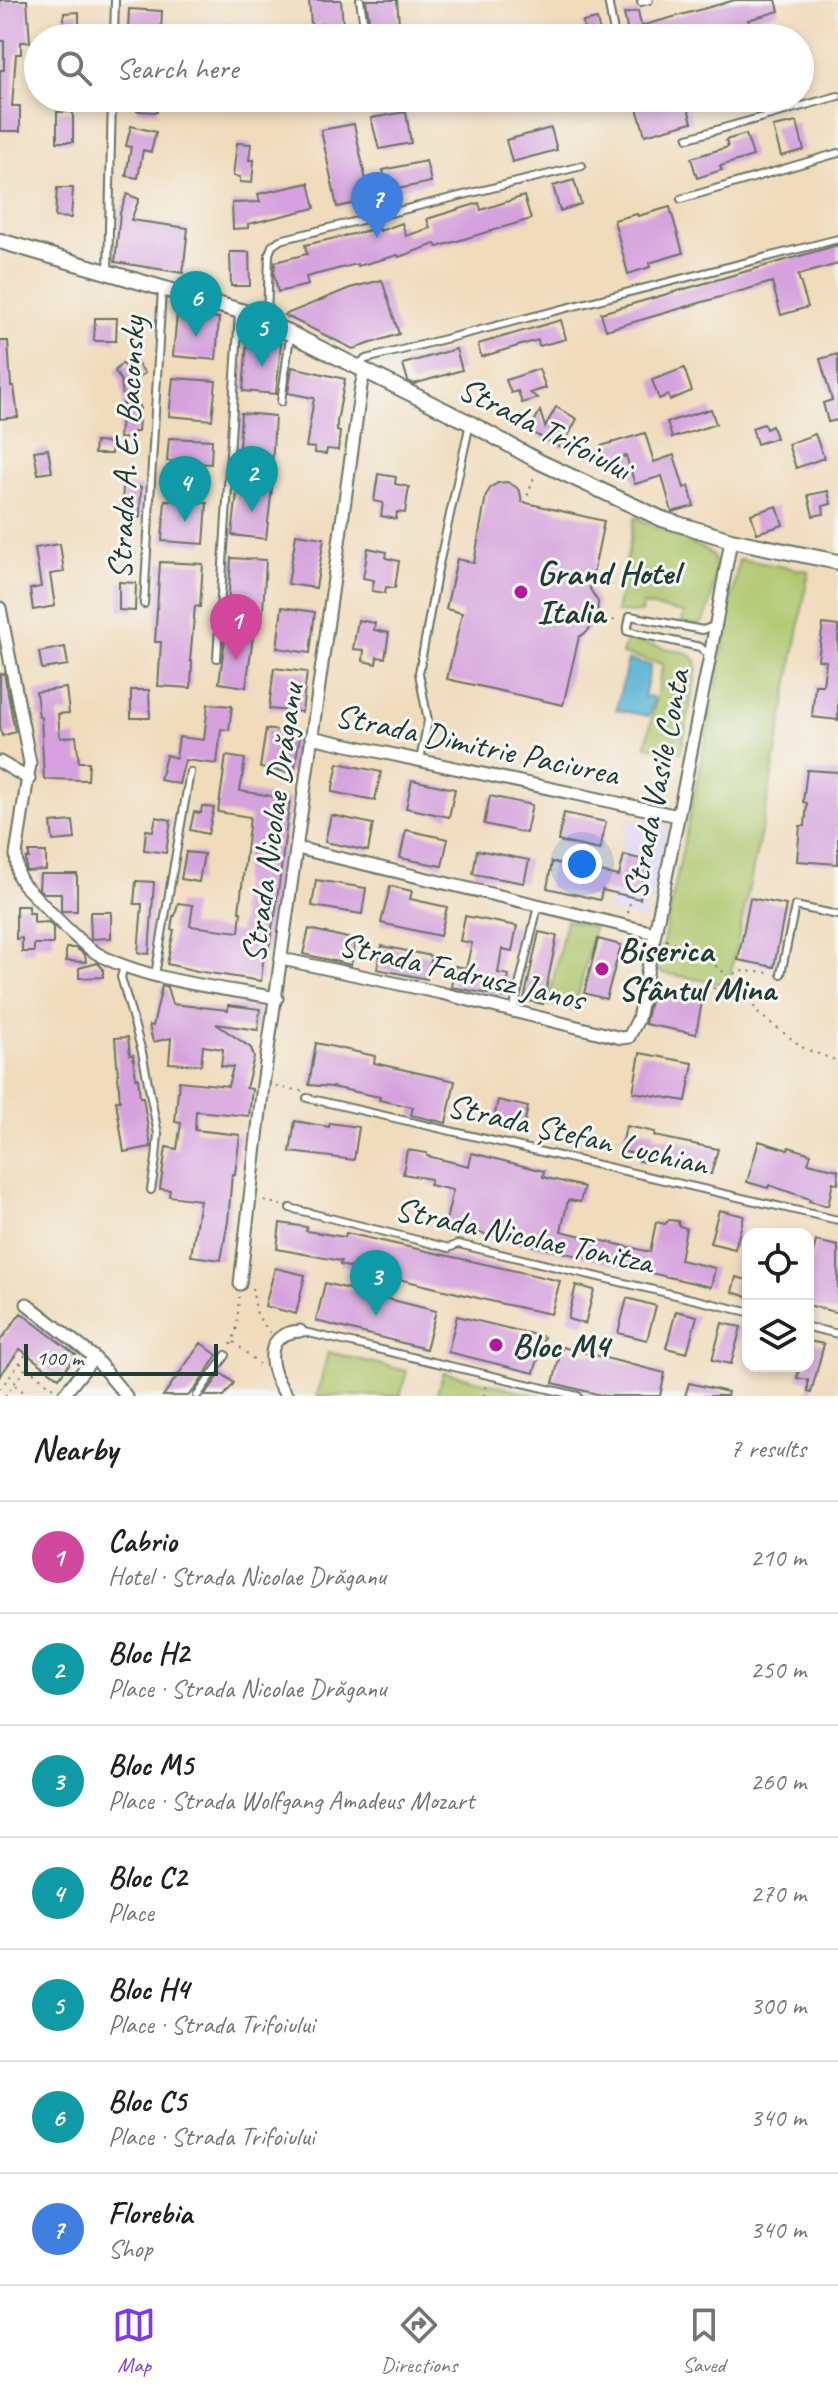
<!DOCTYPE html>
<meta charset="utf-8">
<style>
:root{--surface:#fff;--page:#f2f2f2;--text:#202124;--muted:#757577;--line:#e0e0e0;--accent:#7c3aed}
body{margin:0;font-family:Caveat,sans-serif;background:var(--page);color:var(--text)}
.controls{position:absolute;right:24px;bottom:24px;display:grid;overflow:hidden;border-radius:16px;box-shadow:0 4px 12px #0003}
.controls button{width:72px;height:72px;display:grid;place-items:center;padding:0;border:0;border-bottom:2px solid var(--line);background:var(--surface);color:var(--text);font:40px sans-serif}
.scale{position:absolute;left:24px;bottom:20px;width:194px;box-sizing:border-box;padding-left:8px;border:4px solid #1f3d34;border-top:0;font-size:22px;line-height:28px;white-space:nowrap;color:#1f3d34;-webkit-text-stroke:6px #f6f6f2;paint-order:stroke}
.you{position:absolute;left:582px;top:864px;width:28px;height:28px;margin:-20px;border:6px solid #fff;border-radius:50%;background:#1a73e8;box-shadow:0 0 0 12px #1a73e833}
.badge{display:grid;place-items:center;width:52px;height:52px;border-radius:50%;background:var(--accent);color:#fff;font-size:26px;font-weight:700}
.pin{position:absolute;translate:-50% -66px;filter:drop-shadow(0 2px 4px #0008)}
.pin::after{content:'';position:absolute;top:42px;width:28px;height:24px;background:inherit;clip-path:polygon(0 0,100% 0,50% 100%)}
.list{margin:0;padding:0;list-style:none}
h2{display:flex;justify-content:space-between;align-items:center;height:104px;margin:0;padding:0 32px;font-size:34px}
h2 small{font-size:26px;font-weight:400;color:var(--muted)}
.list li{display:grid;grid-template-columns:52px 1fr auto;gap:24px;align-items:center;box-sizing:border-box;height:112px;padding:0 32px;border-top:2px solid var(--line)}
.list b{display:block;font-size:30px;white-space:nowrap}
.list p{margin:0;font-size:26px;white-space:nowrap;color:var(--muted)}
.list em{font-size:26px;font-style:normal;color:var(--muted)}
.icon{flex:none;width:44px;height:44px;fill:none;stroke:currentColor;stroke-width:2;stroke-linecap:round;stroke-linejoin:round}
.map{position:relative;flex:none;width:838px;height:1396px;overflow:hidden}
.search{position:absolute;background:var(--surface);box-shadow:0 4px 12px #0003;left:24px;right:24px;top:24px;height:88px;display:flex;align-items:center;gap:20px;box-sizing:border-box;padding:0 28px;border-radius:44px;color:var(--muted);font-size:30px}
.sheet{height:888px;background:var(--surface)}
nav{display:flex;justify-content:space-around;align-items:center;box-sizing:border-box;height:112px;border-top:2px solid var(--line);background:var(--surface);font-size:22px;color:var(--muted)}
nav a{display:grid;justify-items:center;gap:4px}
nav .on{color:var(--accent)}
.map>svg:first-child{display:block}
.built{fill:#ddd5f6}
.green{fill:#adc66b;stroke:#668250;stroke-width:2}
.water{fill:#53b1d2;stroke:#397783;stroke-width:2}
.building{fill:#d5a2dd}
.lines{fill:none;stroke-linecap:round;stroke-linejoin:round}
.service-casing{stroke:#687463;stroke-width:10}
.minor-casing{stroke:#687463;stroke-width:15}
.tertiary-casing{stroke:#687463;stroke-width:18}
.path{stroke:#687463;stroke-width:2;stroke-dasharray:2 6;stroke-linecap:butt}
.service{stroke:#fff;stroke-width:6}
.minor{stroke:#fff;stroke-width:11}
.tertiary{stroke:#fff;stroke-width:14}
.poi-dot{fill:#b5179e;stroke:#f6f6f2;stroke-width:3}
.labels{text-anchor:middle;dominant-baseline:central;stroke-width:6;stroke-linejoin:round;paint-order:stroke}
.street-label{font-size:34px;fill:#1f3d34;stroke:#f6f6f2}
.poi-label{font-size:34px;font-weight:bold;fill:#1f3d34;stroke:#f6f6f2;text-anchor:start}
</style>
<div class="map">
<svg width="838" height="1396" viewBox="0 0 838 1396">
<rect width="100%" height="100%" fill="#f6f6f2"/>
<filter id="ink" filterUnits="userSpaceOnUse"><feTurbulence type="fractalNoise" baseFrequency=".0125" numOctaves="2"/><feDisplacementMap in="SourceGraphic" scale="16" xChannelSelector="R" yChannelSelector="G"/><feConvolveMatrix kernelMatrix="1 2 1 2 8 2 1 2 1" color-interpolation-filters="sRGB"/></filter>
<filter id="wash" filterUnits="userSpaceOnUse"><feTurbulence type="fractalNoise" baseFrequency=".006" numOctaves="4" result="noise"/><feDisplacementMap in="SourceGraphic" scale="32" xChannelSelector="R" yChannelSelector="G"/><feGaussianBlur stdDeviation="1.8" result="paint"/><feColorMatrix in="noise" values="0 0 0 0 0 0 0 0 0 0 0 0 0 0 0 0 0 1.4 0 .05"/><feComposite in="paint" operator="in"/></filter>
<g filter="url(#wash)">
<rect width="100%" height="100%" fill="#f0dbbb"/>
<path class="built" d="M628,818L668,827L651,904L646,903L644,914L648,915L647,920L607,911Z"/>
<path class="green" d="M635,517L708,551C712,555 713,556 715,562C717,572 710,618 701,623C695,627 689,623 682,622L684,613L643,605L641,613L616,612Z
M739,559L809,571L766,808L728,985L657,972L714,699Z
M626,640L688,653L696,661L697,669L681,752L646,746L663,664L622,654Z
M566,920L594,927L575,1010L548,1004Z
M328,1352L407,1371L400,1396H317Z
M444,1372L540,1396H436Z"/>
<path class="water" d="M628,660L651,665L644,697L651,696L654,699L649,716L616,710Z"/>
<g id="blocks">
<path class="building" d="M0,0H27L30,42H21V54H16L12,106H20V131H0V70H4V41H0Z
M309,0H341L343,26L353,25L354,38H322L321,24L311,25Z
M366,0H397L399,23L370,26Z
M735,0H776L779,11L748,20L750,25L704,38H629L624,14L638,11L641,26Z
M129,9L162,11L161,33L128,31Z
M79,12V27L64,28V13Z
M597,19L601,38H585L583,22Z
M138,98H157V112L137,111Z
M595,98H628V103L597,109Z
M659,98H685L692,122L645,135L636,105Z
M57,112H73V142H57Z
M406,112L411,143L379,149L371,118Z
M797,122L804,150L781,156L773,127Z
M354,124L370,200L337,207L321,130Z
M131,126L156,132L151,152L143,150L138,178L126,176L131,147L126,146Z
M551,128L557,150L512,162L506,140Z
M746,134L753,156L720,166L722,170L697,178L691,158L728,147L726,140Z
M237,143L251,144L249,160H254L252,183L240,182V177L233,176Z
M426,161L431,182L388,191L383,170Z
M574,180L581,204L560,211L553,186Z
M309,183L315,208L248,224V228L233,229L232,203L260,202L258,194Z
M57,188H73L71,218L55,217Z
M127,194L139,199L131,220L188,228L183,273L115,262L120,213Z
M524,196L531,219L437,247L435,244L399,257L398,255L358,266L357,264L306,277L308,285L278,292L274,275L275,262L307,254L305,245L379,228L380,231L402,223L406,236L430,228L427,219L479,203L481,210Z
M670,207L683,253L649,263L650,267L628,274L614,220L637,214L638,216Z
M838,245V264L798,275L808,307L781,315L772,282L606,330L601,313Z
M230,252H249L250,286H231Z
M382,280L399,334L353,349L284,315L350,288Z
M177,314L219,318L216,360L173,356Z
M95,318H117L116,341H94Z
M561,320L566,339L539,346L538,340L481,357L478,344Z
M247,340L281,343L276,394L243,391Z
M0,341H8L11,386H14L18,417L0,419Z
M456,349L462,370L414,384L408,381L403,364Z
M838,354V420L828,422L823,403L832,400L820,359Z
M134,359L145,373L135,380L130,405L140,406L138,432H134L133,439L119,438L122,405H124L121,381L115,371L122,363L126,367Z
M292,367L345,379L337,422V431L340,432L338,450L327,449L326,454L315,453V448L306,447L314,398L288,393Z
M684,368L692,391L670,400L668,395L659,399L652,380Z
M539,369L546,388L530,393L538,398L522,403L518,391L511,393L506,380Z
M173,378L216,381L212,420L169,416Z
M556,407L577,419L562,448L529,431L540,411L545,427Z
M711,409L716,424L672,438L667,422Z
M241,413L275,416L272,467L238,465Z
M764,424L766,429L772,426L776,438L757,444L752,428Z
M645,433L654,462L674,455L684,488L689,486L694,506L672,512L662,476L635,484L626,456L606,462L601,446Z
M815,434L824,458L796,468L788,444Z
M169,438L212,440L211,464L167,461Z
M95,442L112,443L111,454H94Z
M48,449L52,472L38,474L34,451Z
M378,474L396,477L395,484L409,487L405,513L397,512L396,519L381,516L383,503L374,501Z
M507,482L516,487L520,492L522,502L604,521L590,589L598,602L597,618L587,632L579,637L563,705L447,679L462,613L446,609L457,559L474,563L486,495L491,487L498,483Z
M238,485L272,488L266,539L232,535Z
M123,487H141L140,517L121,516Z
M828,491L831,504L823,506L824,514L813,516L808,495Z
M165,500L207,503L204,544L162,541Z
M777,506L783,525L757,533L751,514Z
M296,534L324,538L316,588L288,584Z
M60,544L64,572L50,574L55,606L33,610L30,589L41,587L35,548Z
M368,548L387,552L386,558L399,561L395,588L386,587L385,593L372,591L374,580L363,578Z
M231,558L266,560L263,612L228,610Z
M160,562L203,564L200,607L195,606L190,661H192L191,688L158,686L161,642H155Z
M119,582L136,583L135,611L119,610Z
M282,607L315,612L310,653L277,648Z
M358,620L375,623L374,630L389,633L385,658L377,657L376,664L363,661L364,650L353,649Z
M823,624L838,626V720L812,717L815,685H823L826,661L818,660Z
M226,632L253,636L246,687L219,683Z
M65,647L68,665L42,669L39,652Z
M274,668L307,672L302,712L269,709Z
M4,673L15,732L2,736L0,727V674Z
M66,688L69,713L58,714L60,738L76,736L79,762H89L88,780L44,779L41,717H39L36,692Z
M131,690H149L150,718H131Z
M208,704L232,706L229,730L221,729L217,764L185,760L179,784L160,780L166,755L176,758L179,737L204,740Z
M266,729L300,734L294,773L260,768Z
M226,756L245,759L240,791L290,799L275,916H274L268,953H264L261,981L197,971L167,964L174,930H171L173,916H175L178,903L193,905L190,926L239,932L241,912H239L250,817L218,812Z
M338,763L381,772L375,800L332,792Z
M807,770L838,772V864L797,861L800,826H805L807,803L803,802Z
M412,780L455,789L449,817L406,808Z
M490,796L532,805L526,833L484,824Z
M202,806L214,808L208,834L190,830L194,812L201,813Z
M564,813L606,822L600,850L558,841Z
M331,815L373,824L368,851L325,842Z
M156,817L171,820L166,853L144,850L146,830L153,831Z
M73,821L75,839L53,841L51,823Z
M406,830L448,839L442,866L400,858Z
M477,850L529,860L524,883L473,874Z
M29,852H46V870L26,871V858H29Z
M186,852L204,854L199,882L181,879Z
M624,855L648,861L640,899L602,890L600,900L547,888L552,862L619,876Z
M40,874H77V911H61V893H44L39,889Z
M316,880L366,888L362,914L312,906Z
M136,881L154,882L149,954L138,953L142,904H134Z
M390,886L412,891L410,899L447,907L440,936L381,923Z
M750,898L786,905L774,967L738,960Z
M16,906H29V913H34V923L48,922L53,927V944H34V952H22V938L16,939Z
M90,912H111V938L91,939Z
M465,916L517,926L512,951L502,949L498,973L509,975L505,997L451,987L455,966L466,968L472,943L460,941Z
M309,929L356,940L351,965L303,954Z
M539,932L557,936L543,1004L524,1000Z
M598,939L621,945L606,999L584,993Z
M382,946L432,956L427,979L377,969Z
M66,948H76L85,955L86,962L66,961Z
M98,963L103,969V977L79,978V968Z
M162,986L167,987L172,1004L228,1010V1005L260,1009L258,1030L216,1024L251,1048L254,1057L246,1088L252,1089L249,1116L196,1111L195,1130L240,1135L235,1174H232L228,1221L221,1260L191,1256L200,1200L169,1196L170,1190L160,1189L166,1147L177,1149L181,1123L175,1122L179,1081L228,1086L233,1067L221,1066L223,1049L203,1046L201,1065L169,1063L171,1038L153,1042L149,1025L153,1026Z
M653,987L703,996L696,1034L645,1024Z
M128,1037L130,1055H133L136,1078H138L140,1097H143L151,1147L124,1152L116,1101H120L115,1038Z
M316,1043L375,1056L374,1063L455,1081L446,1123L411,1115L413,1107L379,1100L380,1097L332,1087L309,1085Z
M640,1053L693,1063L686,1101L633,1092Z
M498,1100L528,1107L523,1130L493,1123Z
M295,1121L329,1127L330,1123L359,1127L354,1160L290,1152Z
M626,1126L655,1132L654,1136L718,1149L711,1174L650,1159L649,1163L639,1161L640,1155L621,1151Z
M759,1141L788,1150L789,1147L811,1154L808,1163L838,1170V1184L833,1182L828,1206L809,1201L810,1199L769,1185L768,1188L747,1182Z
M407,1150L427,1153V1156L469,1166L472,1153L544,1171L543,1177L584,1187L580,1202L568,1200L561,1231L650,1252L656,1222L665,1224L669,1220L678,1221L679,1226L686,1228L680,1260L715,1268L711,1287L445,1225L453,1190L429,1185L431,1179L403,1174Z
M719,1210L744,1216L735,1249L710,1243Z
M280,1223L307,1227L306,1231L345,1237L346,1233L560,1281L551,1314L503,1304L340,1265L341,1261L277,1249Z
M816,1241L838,1246V1313L808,1305V1275Z
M275,1268L305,1275L296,1314L265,1306Z
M736,1277L748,1280V1297L732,1292Z
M325,1283L436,1311L426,1349L316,1321Z
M576,1285L594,1290L585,1324L568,1319Z
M627,1298L656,1306L647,1340L618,1333Z
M676,1311L697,1316L687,1353L666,1348Z
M21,1313L76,1355L59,1378L20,1349L0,1376V1341Z
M457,1316L544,1337L534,1373L448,1352Z
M722,1323L741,1327L731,1364L712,1360Z
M808,1341L824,1344L811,1393L808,1392V1380L797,1378L800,1366H808Z
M201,1343L217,1355L196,1388L188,1396H163Z
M562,1347L665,1373L660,1396H605L553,1383Z
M221,1373L234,1383L224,1396H207L205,1395Z
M689,1383L728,1392L727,1396H685Z"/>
</g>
</g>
<g filter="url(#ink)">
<use href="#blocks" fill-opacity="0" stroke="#687463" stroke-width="2"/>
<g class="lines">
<defs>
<path id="service" d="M360,0L366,38
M608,0L615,38
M641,2L649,0
M114,38L115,0
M355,105L377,102L376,98
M688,138L838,96
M681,199L838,153
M108,273L112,98
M267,321L269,254L272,246L280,240L582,166
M358,364L366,359L838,239
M281,402L289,343L292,338
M144,604L162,289
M710,656L700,647L627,631L630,616L703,630L714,626
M217,658L239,313
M420,760L428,721L419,673L438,569L470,423
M124,967L121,977L123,984L142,1052L158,1134L156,1159L151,1190
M781,974L795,906L838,915
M155,975L190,772
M513,1011L538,906
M307,1098L838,1220
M290,1208L449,1248L458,1244L748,1312
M808,1327L838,1334
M300,1331L578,1396
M197,1396L226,1355"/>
<path id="minor" d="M0,608L30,763L16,855L18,875L23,884C43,904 63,927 85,945C126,979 224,988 277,998
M311,737L678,816
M0,762L29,779
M297,848L655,933
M282,959L441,993L621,1038L629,1037L638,1019L710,656L731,540
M240,1284L263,1085L361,386L365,370
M27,1304L94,1357L63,1396
M94,1357L126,1396
M287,1396C269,1373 260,1333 300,1331"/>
<path id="tertiary" d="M0,241L251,314L470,423L540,462L662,519L731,540L838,562"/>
</defs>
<use href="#service" class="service-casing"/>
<use href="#minor" class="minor-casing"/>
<use href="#tertiary" class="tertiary-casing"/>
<path class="path" d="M525,503L535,474
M597,616L617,621
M628,913L631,897
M666,940L702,956L720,969L743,991L759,1014L805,1049L838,1061
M713,988L723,990L727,976L741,971L772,973
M276,1087L302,1091
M264,1201L281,1205
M252,1288L257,1315L270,1333
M234,1342L259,1364
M231,1345L237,1327L239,1297
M20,1363L54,1388
M15,1385L29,1396
M0,1389L27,1353
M5,1396L26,1368
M484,1396L486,1384"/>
<use href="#service" class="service"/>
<use href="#minor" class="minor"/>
<use href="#tertiary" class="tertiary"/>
</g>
</g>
<g class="poi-dot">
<circle cx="521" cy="592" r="8"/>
<circle cx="602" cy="969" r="8"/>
<circle cx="496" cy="1345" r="8"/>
</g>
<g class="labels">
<g class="street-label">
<text transform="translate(545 428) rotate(27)">Strada Trifoiului</text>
<text transform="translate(126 448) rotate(-87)">Strada A. E. Baconsky</text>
<text transform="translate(477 744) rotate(12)">Strada Dimitrie Paciurea</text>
<text transform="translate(656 784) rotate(-79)">Strada Vasile Conta</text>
<text transform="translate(272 823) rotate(-82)">Strada Nicolae Drăganu</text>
<text transform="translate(462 971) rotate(13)">Strada Fadrusz Janos</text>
<text transform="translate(578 1134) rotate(13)">Strada Ștefan Luchian</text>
<text transform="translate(524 1235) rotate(12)">Strada Nicolae Tonitza</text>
</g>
<g class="poi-label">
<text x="537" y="572">Grand Hotel<tspan x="537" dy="39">Italia</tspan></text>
<text x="618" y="949">Biserica<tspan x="618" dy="39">Sfântul Mina</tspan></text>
<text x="512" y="1345">Bloc M4</text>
</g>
</g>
</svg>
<div class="controls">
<button><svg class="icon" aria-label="locate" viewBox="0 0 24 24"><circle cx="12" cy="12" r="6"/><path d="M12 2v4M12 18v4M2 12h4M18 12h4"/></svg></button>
<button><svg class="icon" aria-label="layers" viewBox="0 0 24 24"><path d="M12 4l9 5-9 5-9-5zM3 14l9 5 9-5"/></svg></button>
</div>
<div class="scale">100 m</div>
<div class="you"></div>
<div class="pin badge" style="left:236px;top:660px;background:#d1479c">1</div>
<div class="pin badge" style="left:252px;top:512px;background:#0f9aa8">2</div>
<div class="pin badge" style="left:376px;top:1316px;background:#0f9aa8">3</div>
<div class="pin badge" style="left:185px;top:522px;background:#0f9aa8">4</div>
<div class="pin badge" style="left:262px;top:367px;background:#0f9aa8">5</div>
<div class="pin badge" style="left:196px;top:337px;background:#0f9aa8">6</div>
<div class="pin badge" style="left:377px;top:238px;background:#3f7fe0">7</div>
<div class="search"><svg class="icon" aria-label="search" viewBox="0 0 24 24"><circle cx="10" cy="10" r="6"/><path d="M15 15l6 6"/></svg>Search here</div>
</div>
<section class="sheet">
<h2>Nearby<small>7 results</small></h2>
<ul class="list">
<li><span class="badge" style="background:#d1479c">1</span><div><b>Cabrio</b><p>Hotel · Strada Nicolae Drăganu</p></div><em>210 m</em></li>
<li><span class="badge" style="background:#0f9aa8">2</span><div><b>Bloc H2</b><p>Place · Strada Nicolae Drăganu</p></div><em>250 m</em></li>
<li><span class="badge" style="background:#0f9aa8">3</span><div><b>Bloc M5</b><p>Place · Strada Wolfgang Amadeus Mozart</p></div><em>260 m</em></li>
<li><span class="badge" style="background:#0f9aa8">4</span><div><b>Bloc C2</b><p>Place</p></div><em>270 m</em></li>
<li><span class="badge" style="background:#0f9aa8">5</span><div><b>Bloc H4</b><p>Place · Strada Trifoiului</p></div><em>300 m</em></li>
<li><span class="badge" style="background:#0f9aa8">6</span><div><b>Bloc C5</b><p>Place · Strada Trifoiului</p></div><em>340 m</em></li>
<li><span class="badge" style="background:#3f7fe0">7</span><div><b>Florebia</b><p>Shop</p></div><em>340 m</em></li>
</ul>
</section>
<nav>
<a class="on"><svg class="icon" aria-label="map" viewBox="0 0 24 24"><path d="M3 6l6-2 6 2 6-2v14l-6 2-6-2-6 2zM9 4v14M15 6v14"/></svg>Map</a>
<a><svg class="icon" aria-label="directions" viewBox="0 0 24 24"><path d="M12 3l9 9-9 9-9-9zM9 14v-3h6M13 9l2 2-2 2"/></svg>Directions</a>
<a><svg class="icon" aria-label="saved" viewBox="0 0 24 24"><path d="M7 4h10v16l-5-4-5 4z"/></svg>Saved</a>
</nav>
